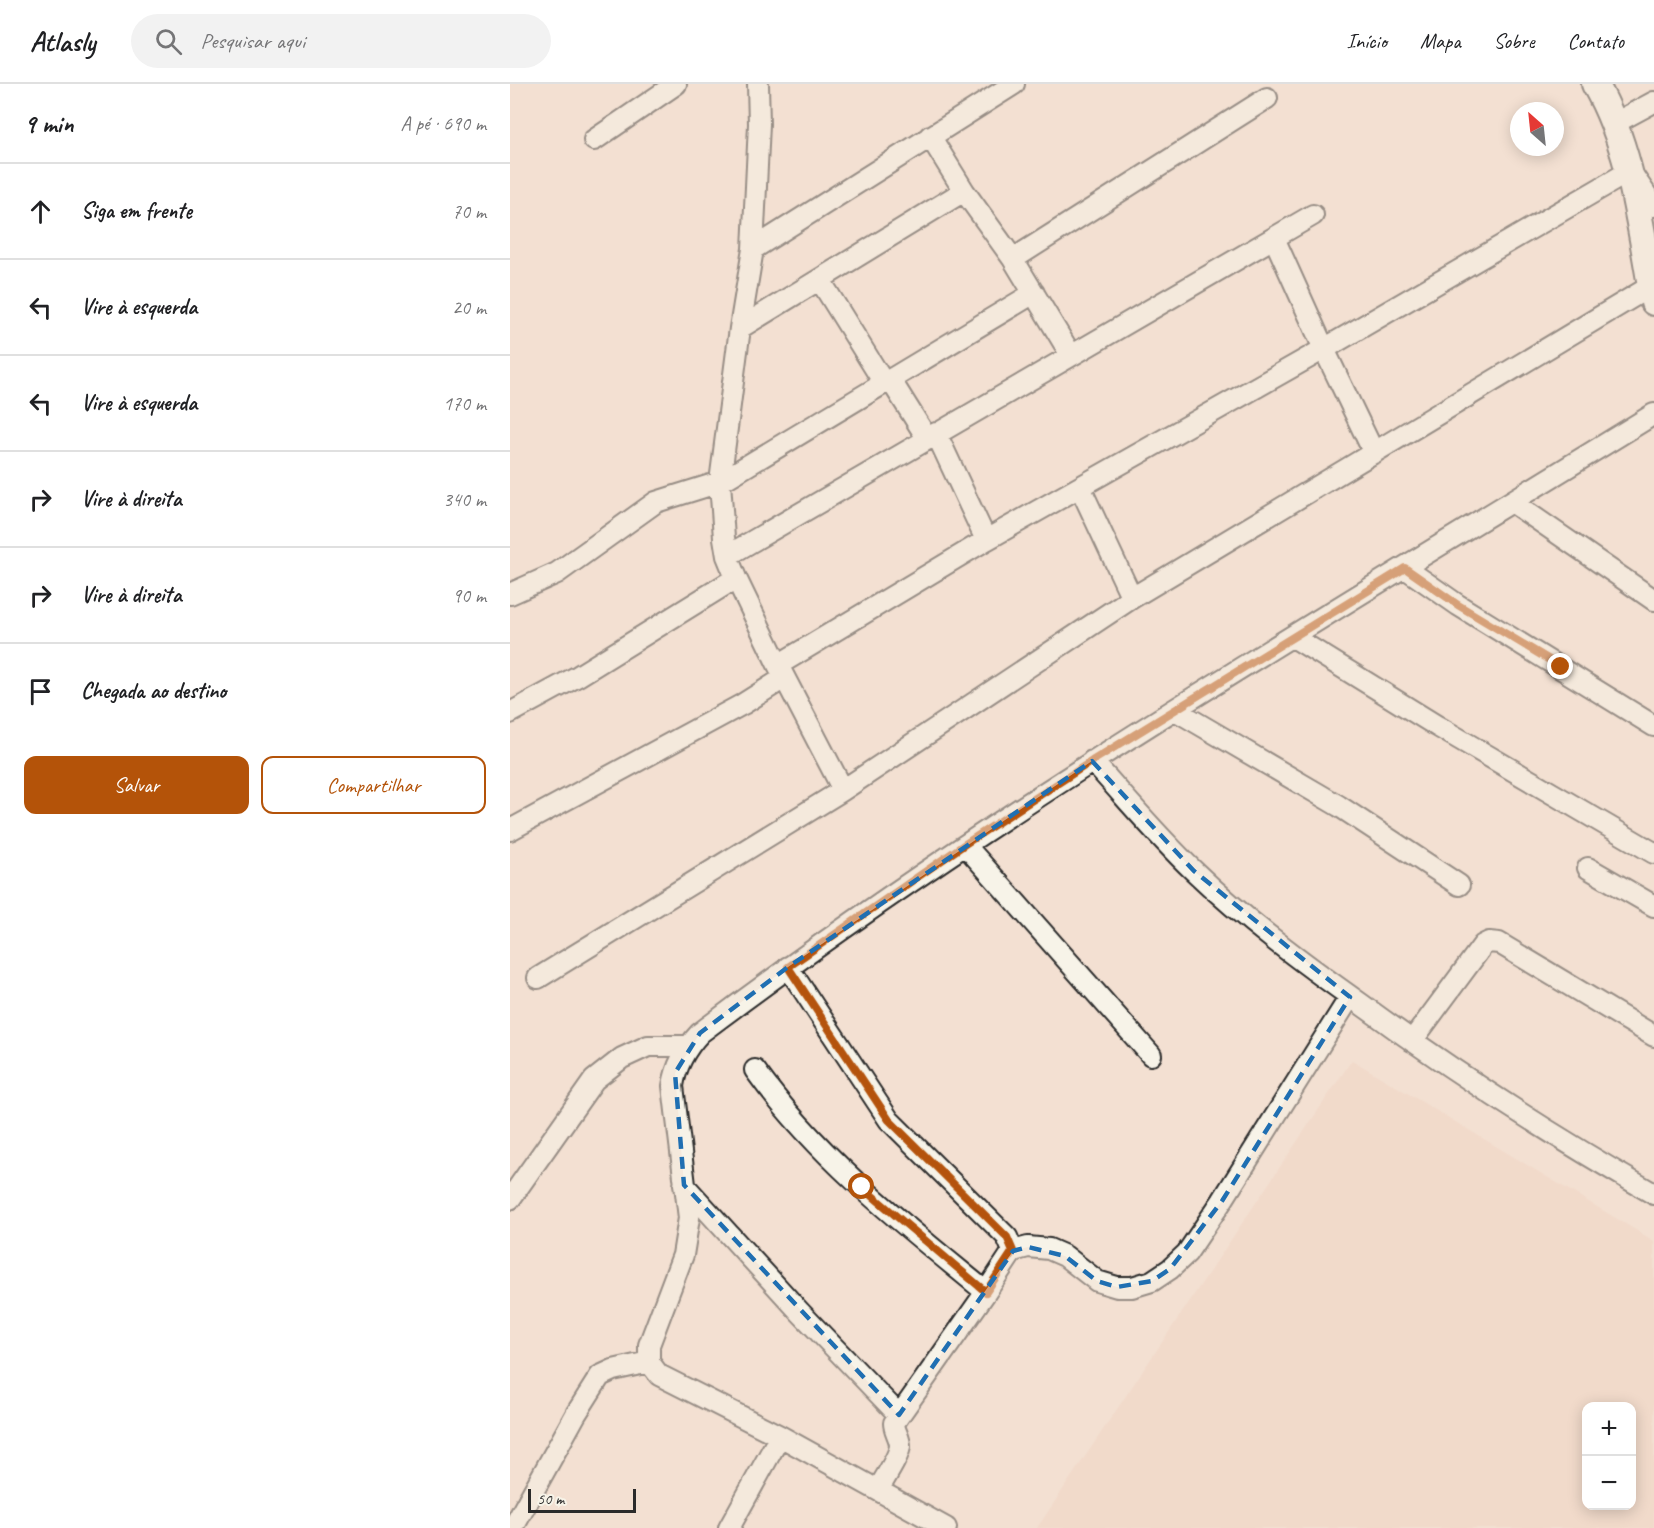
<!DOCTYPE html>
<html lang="pt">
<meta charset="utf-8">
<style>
:root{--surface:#fff;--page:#f2f2f2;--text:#202124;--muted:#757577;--line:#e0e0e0;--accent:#b45309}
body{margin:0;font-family:Caveat,sans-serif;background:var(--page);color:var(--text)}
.controls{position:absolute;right:18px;bottom:18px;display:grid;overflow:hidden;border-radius:12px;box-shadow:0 3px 15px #0003}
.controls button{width:54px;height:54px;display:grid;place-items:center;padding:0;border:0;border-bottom:2px solid var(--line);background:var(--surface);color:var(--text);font:30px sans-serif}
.compass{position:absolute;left:1000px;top:18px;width:54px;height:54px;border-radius:50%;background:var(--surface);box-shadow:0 3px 15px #0003;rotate:333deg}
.scale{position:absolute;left:18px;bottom:15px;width:108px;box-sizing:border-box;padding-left:6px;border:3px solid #2b2b2b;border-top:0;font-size:16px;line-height:21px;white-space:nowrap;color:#2b2b2b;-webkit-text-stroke:4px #f7f3e8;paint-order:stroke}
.stop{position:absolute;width:18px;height:18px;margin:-14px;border:4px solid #b45309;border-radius:50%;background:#fff}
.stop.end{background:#b45309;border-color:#fff;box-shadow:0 2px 6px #0008}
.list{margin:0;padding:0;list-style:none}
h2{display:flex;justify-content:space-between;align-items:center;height:78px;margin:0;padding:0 24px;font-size:26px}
h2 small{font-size:20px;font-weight:400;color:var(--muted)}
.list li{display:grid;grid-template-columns:39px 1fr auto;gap:18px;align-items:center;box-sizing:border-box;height:96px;padding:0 24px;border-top:2px solid var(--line)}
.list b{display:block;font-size:22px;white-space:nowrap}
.list em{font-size:20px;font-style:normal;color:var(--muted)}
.actions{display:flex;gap:12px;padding:18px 24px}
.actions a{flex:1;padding:14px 0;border:2px solid var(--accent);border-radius:12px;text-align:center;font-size:21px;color:var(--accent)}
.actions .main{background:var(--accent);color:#fff}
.icon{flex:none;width:33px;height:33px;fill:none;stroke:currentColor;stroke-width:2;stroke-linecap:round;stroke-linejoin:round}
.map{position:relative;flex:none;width:1144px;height:1444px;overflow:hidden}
header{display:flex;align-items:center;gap:36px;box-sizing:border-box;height:84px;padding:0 30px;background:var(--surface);border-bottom:2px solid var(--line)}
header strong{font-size:28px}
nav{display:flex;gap:33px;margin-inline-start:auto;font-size:21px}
.search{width:420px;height:54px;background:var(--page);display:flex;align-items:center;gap:15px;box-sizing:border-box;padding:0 21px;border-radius:33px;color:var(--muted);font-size:22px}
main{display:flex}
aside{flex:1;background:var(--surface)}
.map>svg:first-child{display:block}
.built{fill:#f0d2c2;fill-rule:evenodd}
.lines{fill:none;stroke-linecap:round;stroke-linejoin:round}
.minor-casing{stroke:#2b2b2b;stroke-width:24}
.major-casing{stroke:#2b2b2b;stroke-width:30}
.minor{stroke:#f7f3e8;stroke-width:20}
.major{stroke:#f7f3e8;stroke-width:26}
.route{stroke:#b45309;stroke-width:8}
.marked{fill:none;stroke:#1f6fb2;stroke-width:4.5;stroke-dasharray:12 8;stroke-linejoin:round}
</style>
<header>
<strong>Atlasly</strong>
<div class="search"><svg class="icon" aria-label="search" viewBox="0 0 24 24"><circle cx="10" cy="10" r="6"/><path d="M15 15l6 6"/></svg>Pesquisar aqui</div>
<nav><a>Início</a><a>Mapa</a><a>Sobre</a><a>Contato</a></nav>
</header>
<main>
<aside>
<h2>9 min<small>A pé · 690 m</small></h2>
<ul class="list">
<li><svg class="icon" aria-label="ahead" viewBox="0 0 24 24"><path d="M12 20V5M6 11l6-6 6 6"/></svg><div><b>Siga em frente</b></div><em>70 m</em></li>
<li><svg class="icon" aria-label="left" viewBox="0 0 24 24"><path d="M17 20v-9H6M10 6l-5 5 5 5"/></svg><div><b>Vire à esquerda</b></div><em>20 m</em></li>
<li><svg class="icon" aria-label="left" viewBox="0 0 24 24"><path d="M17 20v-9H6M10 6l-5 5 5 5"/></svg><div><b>Vire à esquerda</b></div><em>170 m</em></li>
<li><svg class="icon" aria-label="right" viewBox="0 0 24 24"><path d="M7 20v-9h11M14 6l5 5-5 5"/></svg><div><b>Vire à direita</b></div><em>340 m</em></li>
<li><svg class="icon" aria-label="right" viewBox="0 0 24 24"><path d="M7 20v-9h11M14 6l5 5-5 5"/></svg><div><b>Vire à direita</b></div><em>90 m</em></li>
<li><svg class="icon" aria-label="arrive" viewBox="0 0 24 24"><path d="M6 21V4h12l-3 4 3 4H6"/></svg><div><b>Chegada ao destino</b></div></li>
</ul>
<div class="actions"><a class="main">Salvar</a><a>Compartilhar</a></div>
</aside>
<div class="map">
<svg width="1144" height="1444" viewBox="0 0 1144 1444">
<rect width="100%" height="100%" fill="#f3e0d2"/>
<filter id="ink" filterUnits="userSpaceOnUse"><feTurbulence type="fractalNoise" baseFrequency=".0167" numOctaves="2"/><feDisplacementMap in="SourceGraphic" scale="12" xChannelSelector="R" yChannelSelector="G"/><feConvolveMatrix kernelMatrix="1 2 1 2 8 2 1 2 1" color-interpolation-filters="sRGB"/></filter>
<g filter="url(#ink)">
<path class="built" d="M842,976L1144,1157V1444H527ZM1076,1322H1122V1422H1076Z"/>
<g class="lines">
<defs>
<path id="minor" d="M248,0L249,40L243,165L230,244L210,398L214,454L217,472L226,494L268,581L333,706
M1105,39L1144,18
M420,52L454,107L503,175L561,271
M84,56L166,0
M764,154L814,265L864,369
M243,165L504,0
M503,175L757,14
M310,196L374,299
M230,244L454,107
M380,295L417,354
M426,349L476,456
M570,403L622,514
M1002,418L1144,516
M217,472L803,131
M895,484L948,521L1144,642
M0,510L47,489L146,418L210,398L524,209
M783,553L927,642L1144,769
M268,581L476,456L814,265L1120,87L1144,122
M665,626L829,722L949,801
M0,629L68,592L226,494
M582,677C616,714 648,753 684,787C735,836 793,879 851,920C945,989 1043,1052 1144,1110
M0,746L233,620L274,594
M455,761L641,971
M1078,784L1144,822
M278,883L379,1036L497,1153L503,1167
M28,894L333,706L622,514L1141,202
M902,957L973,861L979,858L989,859L1144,952
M245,986C307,1073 394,1141 476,1208
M174,1101L290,1228L389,1331
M0,1115L84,996L112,974L138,962H178
M368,1406C374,1395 389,1373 390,1362C390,1353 384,1347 384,1339L476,1208L503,1167L518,1163L539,1165L555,1172L587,1197L607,1203H622L642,1197L660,1185L677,1169L712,1117L840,913
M3,1444L66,1330L90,1292L103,1286L139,1278
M219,1444L270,1352
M436,1444L270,1352L149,1291L139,1278V1261L173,1171L179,1134L163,1002C166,981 176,964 190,949C493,720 822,529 1144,330"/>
<path id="major" d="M1085,0C1123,67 1130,144 1144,218"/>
</defs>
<use href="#minor" class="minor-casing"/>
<use href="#major" class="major-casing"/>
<use href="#minor" class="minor"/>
<use href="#major" class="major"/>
</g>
</g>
<g class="lines" filter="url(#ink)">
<path class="route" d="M352,1103L476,1208L503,1167L497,1153L379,1036L278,883L455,760L582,677L895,484L948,521L1051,583"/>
</g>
<path d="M0 0H1144V1444H0ZM582,677L684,787L840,913L712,1117L660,1185L642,1197L607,1203L587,1197L555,1172L518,1163L503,1167L389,1331L174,1101L165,989L190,949L278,883Z" fill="#f3e0d2" fill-opacity=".55" fill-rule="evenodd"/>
<path class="marked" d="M582,677L684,787L840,913L712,1117L660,1185L642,1197L607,1203L587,1197L555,1172L518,1163L503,1167L389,1331L174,1101L165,989L190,949L278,883Z"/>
</svg>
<div class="controls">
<button>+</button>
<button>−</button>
</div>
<svg class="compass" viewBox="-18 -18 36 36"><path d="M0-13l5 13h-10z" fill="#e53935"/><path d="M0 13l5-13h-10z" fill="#757577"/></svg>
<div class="scale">50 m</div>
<div class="stop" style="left:352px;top:1103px"></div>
<div class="stop end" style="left:1051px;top:583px"></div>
</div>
</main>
